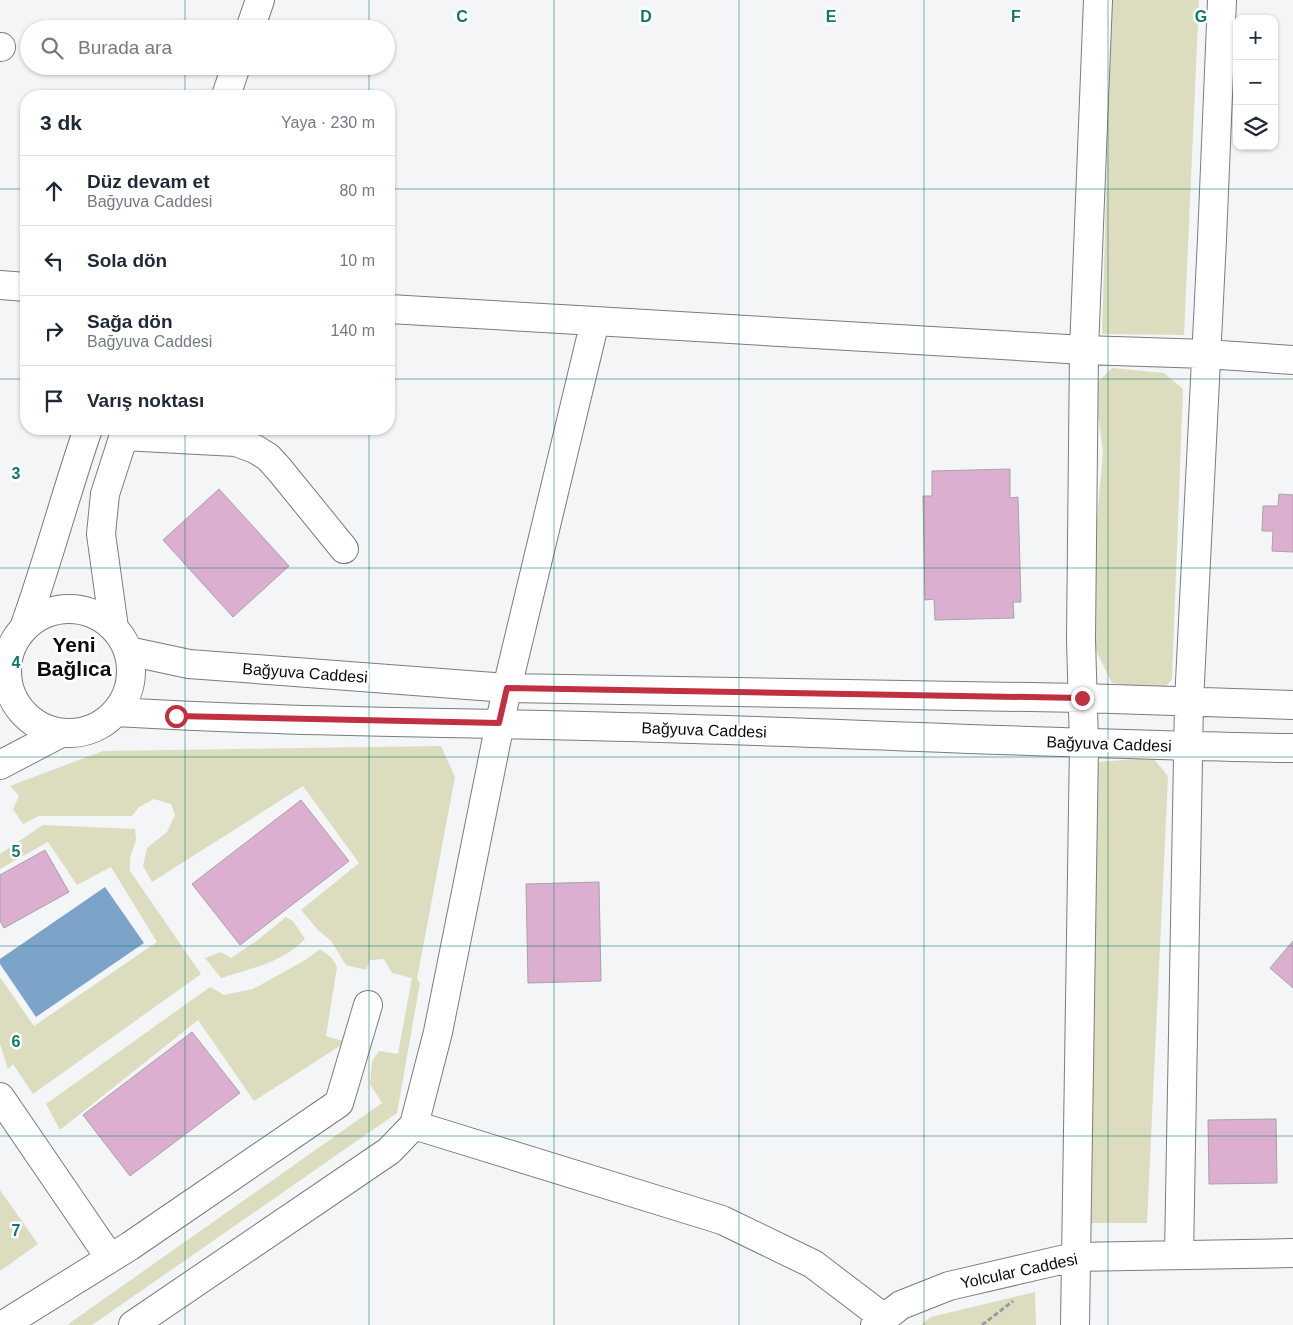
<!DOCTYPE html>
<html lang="tr">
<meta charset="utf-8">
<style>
:root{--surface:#fff;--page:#f6f6f7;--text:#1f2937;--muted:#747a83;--line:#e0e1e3}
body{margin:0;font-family:Arial,sans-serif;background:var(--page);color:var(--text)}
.controls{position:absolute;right:15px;top:15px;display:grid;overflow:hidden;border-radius:10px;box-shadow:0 1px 4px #0004}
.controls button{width:45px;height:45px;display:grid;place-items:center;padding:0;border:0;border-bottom:1px solid var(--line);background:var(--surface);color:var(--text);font:25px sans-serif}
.stop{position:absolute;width:15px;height:15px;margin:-11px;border:4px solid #c03040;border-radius:50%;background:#fff}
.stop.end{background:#c03040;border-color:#fff;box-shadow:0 1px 5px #0008}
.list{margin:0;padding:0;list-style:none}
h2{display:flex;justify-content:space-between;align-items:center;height:65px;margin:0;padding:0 20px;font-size:21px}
h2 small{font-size:16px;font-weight:400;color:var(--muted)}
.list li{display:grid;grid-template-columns:32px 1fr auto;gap:15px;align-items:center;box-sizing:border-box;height:70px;padding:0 20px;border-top:1px solid var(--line)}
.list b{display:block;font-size:19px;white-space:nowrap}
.list p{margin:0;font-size:16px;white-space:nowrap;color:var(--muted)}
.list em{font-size:16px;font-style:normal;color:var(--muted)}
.icon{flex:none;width:28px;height:28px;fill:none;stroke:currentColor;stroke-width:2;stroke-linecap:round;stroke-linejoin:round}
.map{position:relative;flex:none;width:1293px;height:1325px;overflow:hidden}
.search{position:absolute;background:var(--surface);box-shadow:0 1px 4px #0004;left:20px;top:20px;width:375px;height:55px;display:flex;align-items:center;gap:12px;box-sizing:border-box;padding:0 18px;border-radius:28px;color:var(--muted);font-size:19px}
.panel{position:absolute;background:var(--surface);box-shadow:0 1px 4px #0004;left:20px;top:90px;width:375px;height:345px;border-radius:20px}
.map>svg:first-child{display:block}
.green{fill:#dbddbe}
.water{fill:#7ca4c8}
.building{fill:#dcafd0;stroke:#a6a4a5}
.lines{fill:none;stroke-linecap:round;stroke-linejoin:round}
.minor-casing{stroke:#7a7c7d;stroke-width:30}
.path{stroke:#999a9c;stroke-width:3;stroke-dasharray:5 2.5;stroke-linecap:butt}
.minor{stroke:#fff;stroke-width:28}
.route{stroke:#c03040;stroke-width:6}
.grid{fill:none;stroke:#0f766e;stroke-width:1;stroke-opacity:0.55}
.labels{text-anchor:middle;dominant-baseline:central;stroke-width:5;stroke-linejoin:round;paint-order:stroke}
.street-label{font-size:16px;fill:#0b0c0d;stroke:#fff}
.district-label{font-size:21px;font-weight:bold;fill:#0b0c0d;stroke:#fff}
.grid-label{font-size:16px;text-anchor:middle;font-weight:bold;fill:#0f766e;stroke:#fff;stroke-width:5;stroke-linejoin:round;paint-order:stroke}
</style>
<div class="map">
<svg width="1293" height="1325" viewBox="0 0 1293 1325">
<rect width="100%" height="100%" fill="#f3f5f7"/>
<path class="green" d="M1112,0H1199L1184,335L1102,334Z
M1112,368L1164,373L1183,389L1172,679L1162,691L1112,683L1087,632L1103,452L1094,386Z
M441,746L455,777L417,979L420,983L397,1113L92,1325H67L382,1103L370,1084L372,1061L379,1051L398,1054L412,978L392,973L384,959L370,960L366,970L346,965L331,941L318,930L301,910L359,863L303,786L152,882L143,866L147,848L167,832L175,815L171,804L154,799L139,807L132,816H39L23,824L13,809L19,796L10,786L103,751Z
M1153,758L1168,776L1147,1223H1081L1096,762Z
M43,825L135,829L136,840L130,858V871L201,974L33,1094L13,1064L8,1069L0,1044V977L34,1026L157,942L111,867L77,885L48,842L0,869V854Z
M286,917L293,921L305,939C282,963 251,968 221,978L205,958L221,952L231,958L259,939Z
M320,949L332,958L337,967L326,1036L346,1042L254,1101L198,1020L60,1130L46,1104L210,987L224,995L253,989L307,959Z
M0,1190L38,1244L0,1271Z
M1035,1292L1036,1325H921L931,1317Z"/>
<path class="water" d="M105,887L144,943L36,1017L0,964V959Z"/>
<path class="building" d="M1010,469V498L1018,497L1021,602H1013L1014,618L935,620L934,599L925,600L923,496H932V471Z
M219,489L289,566L233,617L163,540Z
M1279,494L1293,495V552L1272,551L1273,531H1262L1263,506H1278Z
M301,800L349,861L240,945L192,884Z
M45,850L69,892L4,928L0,921V875Z
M599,882L601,981L528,983L526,884Z
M1293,941V988L1270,968Z
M192,1032L240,1093L130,1176L83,1115Z
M1276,1119L1277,1183L1209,1184L1208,1120Z"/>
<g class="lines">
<defs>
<path id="minor" d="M1098,0L1084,350L1206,354L1293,360
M250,29L260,0
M0,47H1
M226,96L236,66
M0,285L26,287
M389,309L595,321
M123,436L236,442L255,449L268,457L279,469L344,549
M7 671a62 62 0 1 1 124 0a62 62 0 1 1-124 0Z
M24,628C48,562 65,495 88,429
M114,628L101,534L105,494L126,429
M128,651L189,664L507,688L1082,698L1293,705
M116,712C297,723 479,722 660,728C871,734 1082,745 1293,748
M0,765L61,733
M0,1097L110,1258
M414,1125L722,1220L813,1264L884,1318
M1179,1255L1189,702L1212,239L1222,0
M3,1325L130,1246L339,1103L368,1005
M133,1325L389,1151L414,1125L438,1032L507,688L595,321L1084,350L1081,639L1084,744L1075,1325
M875,1325L901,1305L949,1286L1074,1257L1293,1253"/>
</defs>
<use href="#minor" class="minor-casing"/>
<path class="path" d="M982,1325L1013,1301"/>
<use href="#minor" class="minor"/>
</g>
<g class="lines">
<path class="route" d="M176,716L499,723L507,688L1082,698"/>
</g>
<path class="grid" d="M185,0V29M369,0V29M554,0V1325M739,0V1325M924,0V1325M1108,0V1325M185,66V96M369,66V96M0,189H26M389,189H1293M0,379H26M389,379H1293M185,429V1325M369,429V1325M0,568H1293M0,757H1293M0,946H1293M0,1136H1293"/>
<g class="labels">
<g class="street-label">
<text transform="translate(305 673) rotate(4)">Bağyuva Caddesi</text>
<text transform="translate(704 730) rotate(2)">Bağyuva Caddesi</text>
<text transform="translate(1109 744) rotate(2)">Bağyuva Caddesi</text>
<text transform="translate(1019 1271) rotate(-12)">Yolcular Caddesi</text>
</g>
<g class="district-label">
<text x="74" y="644">Yeni<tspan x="74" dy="24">Bağlıca</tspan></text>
</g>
</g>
<g class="grid-label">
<text x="462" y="22">C</text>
<text x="646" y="22">D</text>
<text x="831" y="22">E</text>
<text x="1016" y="22">F</text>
<text x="1201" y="22">G</text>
<text x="16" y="479">3</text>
<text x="16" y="668">4</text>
<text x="16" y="857">5</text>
<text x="16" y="1047">6</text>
<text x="16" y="1236">7</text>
</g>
</svg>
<div class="controls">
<button>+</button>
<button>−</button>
<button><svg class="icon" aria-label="layers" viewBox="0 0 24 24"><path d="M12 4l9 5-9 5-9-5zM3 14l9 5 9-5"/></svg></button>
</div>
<div class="stop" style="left:176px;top:716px"></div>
<div class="stop end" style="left:1082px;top:698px"></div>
<div class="search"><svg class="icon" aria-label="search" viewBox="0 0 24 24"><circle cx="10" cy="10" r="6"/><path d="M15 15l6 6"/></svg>Burada ara</div>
<section class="panel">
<h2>3 dk<small>Yaya · 230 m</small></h2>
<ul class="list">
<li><svg class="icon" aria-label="ahead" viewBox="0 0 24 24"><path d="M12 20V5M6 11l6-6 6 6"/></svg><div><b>Düz devam et</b><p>Bağyuva Caddesi</p></div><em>80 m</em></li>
<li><svg class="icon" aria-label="left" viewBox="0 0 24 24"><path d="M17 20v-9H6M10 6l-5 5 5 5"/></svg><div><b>Sola dön</b></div><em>10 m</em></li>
<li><svg class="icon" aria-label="right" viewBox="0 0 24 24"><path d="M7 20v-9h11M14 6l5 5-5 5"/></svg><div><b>Sağa dön</b><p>Bağyuva Caddesi</p></div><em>140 m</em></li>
<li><svg class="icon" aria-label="arrive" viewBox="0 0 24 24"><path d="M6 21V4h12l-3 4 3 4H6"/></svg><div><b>Varış noktası</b></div></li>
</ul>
</section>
</div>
